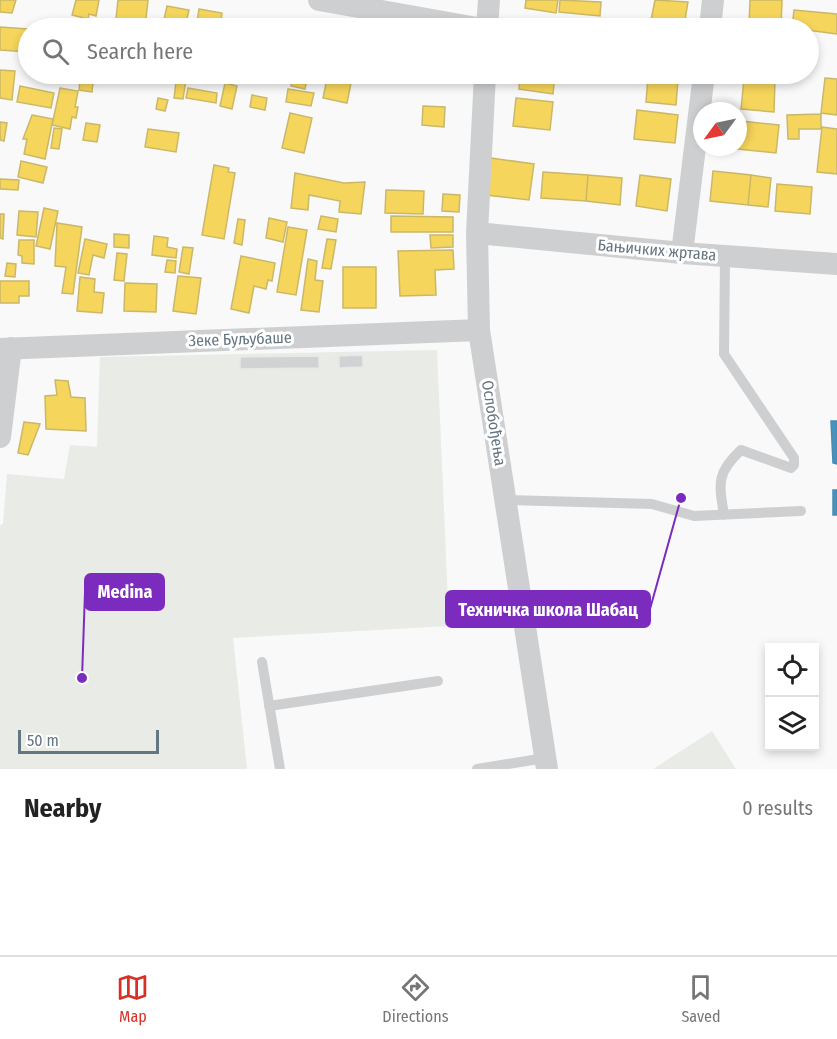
<!DOCTYPE html>
<meta charset="utf-8">
<style>
:root{--surface:#fff;--page:#f6f6f6;--text:#222;--muted:#767676;--line:#e0e0e0;--accent:#d93025}
body{margin:0;font-family:"Fira Sans Condensed",sans-serif;background:var(--page);color:var(--text)}
.controls{position:absolute;right:18px;bottom:18px;display:grid;overflow:hidden;border-radius:0px;box-shadow:0 3px 9px #0003}
.controls button{width:54px;height:54px;display:grid;place-items:center;padding:0;border:0;border-bottom:2px solid var(--line);background:var(--surface);color:var(--text);font:30px sans-serif}
.compass{position:absolute;left:693px;top:102px;width:54px;height:54px;border-radius:50%;background:var(--surface);box-shadow:0 3px 9px #0003;rotate:237deg}
.scale{position:absolute;left:18px;bottom:15px;width:141px;box-sizing:border-box;padding-left:6px;border:3px solid #657683;border-top:0;font-size:16px;line-height:21px;white-space:nowrap;color:#657683;-webkit-text-stroke:4px #fff;paint-order:stroke}
.list{margin:0;padding:0;list-style:none}
h2{display:flex;justify-content:space-between;align-items:center;height:78px;margin:0;padding:0 24px;font-size:26px}
h2 small{font-size:20px;font-weight:400;color:var(--muted)}
.icon{flex:none;width:33px;height:33px;fill:none;stroke:currentColor;stroke-width:2;stroke-linecap:round;stroke-linejoin:round}
.map{position:relative;flex:none;width:837px;height:769px;overflow:hidden}
.search{position:absolute;background:var(--surface);box-shadow:0 3px 9px #0003;left:18px;right:18px;top:18px;height:66px;display:flex;align-items:center;gap:15px;box-sizing:border-box;padding:0 21px;border-radius:33px;color:var(--muted);font-size:22px}
.sheet{height:186px;background:var(--surface)}
nav{display:flex;justify-content:space-around;align-items:center;box-sizing:border-box;height:84px;border-top:2px solid var(--line);background:var(--surface);font-size:16px;color:var(--muted)}
nav a{display:grid;justify-items:center;gap:3px}
nav .on{color:var(--accent)}
.map>svg:first-child{display:block}
.green{fill:#e8ebe6}
.homes{fill:#f6d55c;stroke:#cab868;stroke-width:1.5}
.schools{fill:#4393c3;stroke:#4d8ab0;stroke-width:1.5}
.building{fill:#d0d2d3;stroke:#e8e8e8;stroke-width:1.5}
.lines{fill:none;stroke-linecap:round;stroke-linejoin:round}
.lane{stroke:#cecfd0;stroke-width:10}
.street{stroke:#cecfd0;stroke-width:22}
.labels{text-anchor:middle;dominant-baseline:central;stroke-width:6;stroke-linejoin:round;paint-order:stroke}
.street-label{font-size:16px;fill:#657683;stroke:#fff}
.leader{fill:none;stroke:#7b2cbf;stroke-width:2}
.callout-dot{fill:#7b2cbf;stroke:#fff;stroke-width:2}
.callout{fill:#7b2cbf;stroke:#7b2cbf;stroke-width:2}
.callout-label{font-size:18px;text-anchor:middle;font-weight:bold;fill:#fff}
</style>
<div class="map">
<svg width="837" height="769" viewBox="0 0 837 769">
<rect width="100%" height="100%" fill="#f9f9f9"/>
<path class="green" d="M437,350L449,626L233,638L247,769H0V525L3,524L7,474L64,479L70,445L97,447L100,357Z
M712,731L736,769H653Z"/>
<path class="homes" d="M0,0H16L12,13L0,12Z
M76,0H99L96,16L89,14L88,19L72,15Z
M118,0H148L145,28H115Z
M526,0H558L556,13L525,8Z
M560,0L601,2L600,16L559,12Z
M655,0L688,2L684,26L651,20Z
M750,0H782L781,27L749,26Z
M167,6L189,10L185,28H162Z
M199,9L222,13L220,28H196Z
M794,10L837,14V34L792,28Z
M72,19L82,21L81,28H70Z
M235,19L258,23L257,28H233Z
M524,22L555,27V28H523Z
M0,27L28,29V52L0,50Z
M808,48L814,49V67H808Z
M0,70L15,71L12,100L0,98Z
M109,74H136L135,81L108,78Z
M177,74H187L183,99L174,98Z
M225,74H246L245,79L240,78L239,81L224,78Z
M293,74H308L305,89L291,86Z
M328,74L352,78L347,103L323,98Z
M379,74H394L392,82L378,79Z
M520,74H555L553,94L519,89Z
M648,77L678,80L676,105L646,102Z
M825,78L837,79V115L821,113Z
M744,79L775,80L774,112L741,109Z
M80,81L93,83L92,92L79,90Z
M225,83L237,86L232,109L220,106Z
M20,86L54,93L51,108L17,102Z
M60,88L78,91L75,107H78L76,118L72,117L70,129L52,125Z
M188,88L217,93L216,103L186,98Z
M288,89L314,93L311,106L286,102Z
M252,95L267,98L265,110L250,107Z
M158,98L168,100L165,111L156,109Z
M516,98L553,102L550,130L513,126Z
M423,106L445,107L444,127L422,125Z
M637,110L678,115L675,143L634,139Z
M290,113L312,118L304,153L282,148Z
M821,114V129H799V139H788L787,115Z
M32,115L53,119L45,159L24,154L27,139H23Z
M741,121L779,125L776,153L738,149Z
M0,122L7,123L4,141L0,140Z
M86,123L100,125L97,142L83,140Z
M822,127L837,129V174L817,172Z
M54,128L62,129L59,149L51,148Z
M148,129L179,133L176,152L145,147Z
M491,158L534,164L529,200L486,195Z
M21,161L47,167L43,183L18,177Z
M214,165L229,168L228,172L235,173L224,239L202,235Z
M713,171L751,175L748,205L710,201Z
M543,172L588,175L586,201L541,198Z
M295,173L344,183L365,182L361,214L339,212L340,201L309,195L308,210L291,208Z
M588,175L622,178L620,205L586,201Z
M640,175L671,179L667,211L636,206Z
M751,175L771,178L768,207L748,205Z
M0,179L19,180L18,190L0,189Z
M777,184L812,187L810,214L775,211Z
M386,190L424,191L423,214L385,213Z
M443,194L460,195L459,212L442,211Z
M44,208L58,211L50,249L36,246Z
M19,211L38,212L36,237L17,235Z
M0,214H4L3,239L0,238Z
M321,216L338,219L336,232L318,229Z
M391,216L453,217V232H391Z
M269,218L287,222L283,242L266,238Z
M238,219L245,220L242,245L234,243Z
M57,223L82,227L73,294L62,293L66,267L55,266Z
M288,227L307,230L296,295L277,292Z
M114,234L129,235V248L114,247Z
M430,235H453V247L431,248Z
M154,236L168,238L167,247L177,249L176,258L152,255Z
M85,239L107,244L104,258L93,255L89,275L78,273Z
M327,239L336,240L331,269L322,268Z
M19,240H34V264L22,263V256L18,255Z
M183,247L193,248L189,274L179,272Z
M453,250L454,269L435,270L436,295L400,296L398,251Z
M117,253L127,254L124,281L114,280Z
M241,256L275,263L272,281L268,280L266,289L254,286L249,313L231,309Z
M308,259L317,261L315,280L323,281L319,312L301,310Z
M167,260L176,261L175,273L165,272Z
M7,263L16,264L15,277L5,276Z
M343,267H376V308H343Z
M178,276L201,278L196,314L173,311Z
M80,277L95,279L94,292L104,293L102,313L77,311Z
M0,281H29V296H19V303H0Z
M125,283L157,284L156,312L124,311Z
M55,380L68,381L71,397L85,398L86,431L46,429L45,396L57,395Z
M24,422L40,424L28,455L18,453Z"/>
<path class="schools" d="M831,421H837V464L833,463Z
M833,490H837V515H833Z"/>
<path class="building" d="M363,355V367L339,368V356Z
M319,356V368L240,369V357Z"/>
<g class="lines">
<path class="lane" d="M505,500L652,504L694,516L801,511
M724,515C719,484 716,473 741,450L791,468L794,465V458L724,354L725,256
M262,662L280,769
M269,706L438,681
M477,769L545,758"/>
<path class="street" d="M319,0L477,28
M487,28L489,0
M710,28L713,0
M485,74L477,233L479,330L547,769
M477,233L682,253L837,264
M682,253L704,74
M0,349L479,330
M0,437L11,348"/>
</g>
<g class="labels">
<g class="street-label">
<text transform="translate(657 250) rotate(5)">Бањичких жртава</text>
<text transform="translate(240 339) rotate(-2)">Зеке Буљубаше</text>
<text transform="translate(494 423) rotate(81)">Ослобођења</text>
</g>
</g>
<path class="leader" d="M82 678L85 592M681 498L650 609"/>
<g class="callout-dot">
<circle cx="82" cy="678" r="6"/>
<circle cx="681" cy="498" r="6"/>
</g>
<g class="callout">
<rect x="85" y="574" width="79" height="36" rx="6"/>
<rect x="446" y="591" width="204" height="36" rx="6"/>
</g>
<g class="callout-label">
<text x="125" y="598">Medina</text>
<text x="548" y="616">Техничка школа Шабац</text>
</g>
</svg>
<div class="controls">
<button><svg class="icon" aria-label="locate" viewBox="0 0 24 24"><circle cx="12" cy="12" r="6"/><path d="M12 2v4M12 18v4M2 12h4M18 12h4"/></svg></button>
<button><svg class="icon" aria-label="layers" viewBox="0 0 24 24"><path d="M12 4l9 5-9 5-9-5zM3 14l9 5 9-5"/></svg></button>
</div>
<svg class="compass" viewBox="-18 -18 36 36"><path d="M0-13l5 13h-10z" fill="#e53935"/><path d="M0 13l5-13h-10z" fill="#767676"/></svg>
<div class="scale">50 m</div>
<div class="search"><svg class="icon" aria-label="search" viewBox="0 0 24 24"><circle cx="10" cy="10" r="6"/><path d="M15 15l6 6"/></svg>Search here</div>
</div>
<section class="sheet">
<h2>Nearby<small>0 results</small></h2>
<ul class="list">
</ul>
</section>
<nav>
<a class="on"><svg class="icon" aria-label="map" viewBox="0 0 24 24"><path d="M3 6l6-2 6 2 6-2v14l-6 2-6-2-6 2zM9 4v14M15 6v14"/></svg>Map</a>
<a><svg class="icon" aria-label="directions" viewBox="0 0 24 24"><path d="M12 3l9 9-9 9-9-9zM9 14v-3h6M13 9l2 2-2 2"/></svg>Directions</a>
<a><svg class="icon" aria-label="saved" viewBox="0 0 24 24"><path d="M7 4h10v16l-5-4-5 4z"/></svg>Saved</a>
</nav>
